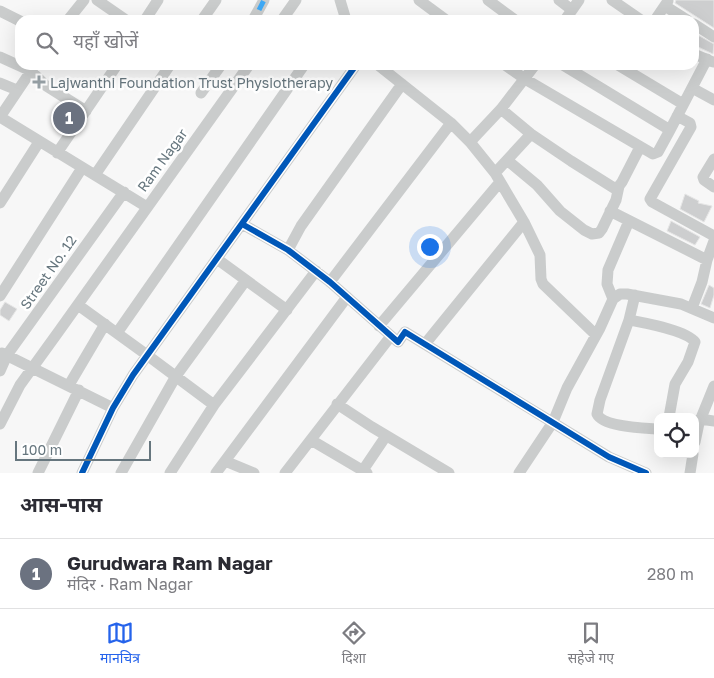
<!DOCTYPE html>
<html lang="hi">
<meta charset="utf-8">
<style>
:root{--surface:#fff;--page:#f2f2f3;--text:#2b2b33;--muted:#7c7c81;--line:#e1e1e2;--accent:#2563eb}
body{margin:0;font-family:"Golos Text","Noto Sans Devanagari",sans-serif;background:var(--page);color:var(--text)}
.controls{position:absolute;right:15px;bottom:15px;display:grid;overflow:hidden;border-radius:10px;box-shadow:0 5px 20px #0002}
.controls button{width:45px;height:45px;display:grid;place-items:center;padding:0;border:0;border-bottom:1px solid var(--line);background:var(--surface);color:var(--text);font:25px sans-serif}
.scale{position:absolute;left:15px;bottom:12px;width:136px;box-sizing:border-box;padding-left:5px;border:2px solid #66767e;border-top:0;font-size:14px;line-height:18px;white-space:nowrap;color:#66767e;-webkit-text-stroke:4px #fff;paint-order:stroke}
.you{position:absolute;left:429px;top:246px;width:18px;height:18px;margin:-12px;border:4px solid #fff;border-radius:50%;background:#1a73e8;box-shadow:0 0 0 8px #1a73e833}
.badge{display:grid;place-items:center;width:32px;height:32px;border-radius:50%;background:var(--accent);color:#fff;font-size:16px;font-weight:700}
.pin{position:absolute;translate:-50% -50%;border:2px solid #fff;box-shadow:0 1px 5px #0006}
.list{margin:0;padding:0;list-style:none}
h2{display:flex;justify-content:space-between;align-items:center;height:65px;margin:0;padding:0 20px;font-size:21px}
h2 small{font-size:16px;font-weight:400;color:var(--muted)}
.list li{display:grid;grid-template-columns:32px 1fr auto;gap:15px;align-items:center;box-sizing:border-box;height:70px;padding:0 20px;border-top:1px solid var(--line)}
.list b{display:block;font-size:19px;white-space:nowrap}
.list p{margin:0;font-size:16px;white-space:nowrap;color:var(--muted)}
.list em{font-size:16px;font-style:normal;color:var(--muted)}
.icon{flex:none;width:28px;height:28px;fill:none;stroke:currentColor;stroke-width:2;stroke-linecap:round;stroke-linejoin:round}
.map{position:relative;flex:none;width:714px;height:473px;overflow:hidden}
.search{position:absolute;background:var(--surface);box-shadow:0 5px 20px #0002;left:15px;right:15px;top:15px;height:55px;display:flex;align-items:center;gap:12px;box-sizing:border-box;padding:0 18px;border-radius:15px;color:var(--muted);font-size:19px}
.sheet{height:135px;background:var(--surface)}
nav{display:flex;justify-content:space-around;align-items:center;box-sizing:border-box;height:70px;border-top:1px solid var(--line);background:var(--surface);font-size:14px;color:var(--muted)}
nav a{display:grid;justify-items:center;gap:2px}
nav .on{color:var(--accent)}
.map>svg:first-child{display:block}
.building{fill:#cdcecf;stroke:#e6e6e6}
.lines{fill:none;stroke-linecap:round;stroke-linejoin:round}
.minor{stroke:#cacccc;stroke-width:11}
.quiet{stroke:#3fa9f5;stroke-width:5;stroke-dasharray:10 5;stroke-linecap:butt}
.cycleway-casing{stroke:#fff;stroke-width:9}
.cycleway{stroke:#0057b8;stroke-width:6}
.poi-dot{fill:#99a3a8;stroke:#fff;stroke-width:2}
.labels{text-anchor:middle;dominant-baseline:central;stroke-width:5;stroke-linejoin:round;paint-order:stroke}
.poi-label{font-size:14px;fill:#66767e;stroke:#fff;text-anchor:start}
.street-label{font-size:14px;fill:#66767e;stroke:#fff}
</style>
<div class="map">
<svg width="714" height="473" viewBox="0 0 714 473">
<rect width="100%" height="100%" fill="#f7f7f7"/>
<path class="building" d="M676,0H714V28L675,3Z
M694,33L714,44L713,54L694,45Z
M685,194L699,201L698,203L712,206L704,222L680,209Z
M671,221L700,237L695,245L667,231Z
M709,285L714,288V295L710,308L701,304Z
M5,302L17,309L9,321L0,315V310Z"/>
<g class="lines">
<path class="minor" d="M97,0L126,20
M340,0L346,20
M419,0L446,20
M488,0L515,20
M559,0L572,10
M612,0L641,20
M665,6L687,20
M0,11L20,21
M68,20L84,0
M145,20L158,0
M202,20L216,0
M253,20L264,0
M282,20L296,0
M565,20L579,0
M655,20L668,1
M694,24L714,37
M694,54L713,62
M0,57L31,71L45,85L86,111
M35,65L0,117L147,207
M378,65L451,123L470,142L495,173L524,222L540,255L541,279L543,284L596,335
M505,65L525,79L653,154L658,152L670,130L707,59
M563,65L670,130
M618,65L683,104
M0,83L17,90
M692,88L714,100
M201,93L221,65
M501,109L531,134L571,161L614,188L619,186L622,182L640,147
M677,116L690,123L691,127L650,199L652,202L714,236
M470,142L501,109L535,65
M57,153L117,65
M714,159L703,177L704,180L714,187
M507,160L537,185L560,211L584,230L592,234L599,233L602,229L616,200L619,186
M495,173L531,134
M95,175L170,65
M0,203L39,142
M610,211L707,260
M242,224L288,250L330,282L398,342L405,332L609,457L646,473
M288,250L301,226L402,84
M217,259L287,310
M330,282L451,123
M635,295L629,320L600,400L597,414C603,427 644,428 658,429
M0,296L82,168
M613,299L607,284L608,270L629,221
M78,305L147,355L214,405
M692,308L702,282L707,260L714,241
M629,320C644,323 686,330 695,342L688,362L675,384L669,417
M379,326L500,182
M117,333L304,65
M425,344L524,222
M2,353L113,408
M0,371L7,355L124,192
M69,385L105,324
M337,404L372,427L449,473
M700,419L714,421
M0,424L20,385L59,331L249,65
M311,440L367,473
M695,442L699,423L714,386
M225,461L254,473
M38,473L79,390
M82,473L113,408L133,375L356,65
M121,473L176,376L246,280
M170,473L214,405L316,271
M216,473L347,297
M285,473L391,336
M361,473L386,436
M519,473L553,422L567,388L600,328L613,299L620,294H627L681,304L714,318
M690,473L693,454"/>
<path class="quiet" d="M259,10L264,0"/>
<defs>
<path id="cycleway" d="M242,224L288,250L330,282L398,342L405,332L609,457L646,473
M82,473L113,408L133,375L356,65"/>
</defs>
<use href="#cycleway" class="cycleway-casing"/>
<use href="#cycleway" class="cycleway"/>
</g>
<path class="poi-dot" d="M36.5 74.5h5v5h5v5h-5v5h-5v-5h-5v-5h5z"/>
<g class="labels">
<g class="poi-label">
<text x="50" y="82">Lajwanthi Foundation Trust Physiotherapy</text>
</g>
<g class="street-label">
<text transform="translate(162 160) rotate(-54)">Ram Nagar</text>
<text transform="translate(48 272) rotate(-55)">Street No. 12</text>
</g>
</g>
</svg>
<div class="controls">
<button><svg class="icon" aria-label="locate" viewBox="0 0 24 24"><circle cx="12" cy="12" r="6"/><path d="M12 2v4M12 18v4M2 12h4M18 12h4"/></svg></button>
</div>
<div class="scale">100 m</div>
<div class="you"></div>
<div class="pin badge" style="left:69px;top:118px;background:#6b7280">1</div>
<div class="search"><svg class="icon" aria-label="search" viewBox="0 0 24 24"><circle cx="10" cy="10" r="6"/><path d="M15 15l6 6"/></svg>यहाँ खोजें</div>
</div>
<section class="sheet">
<h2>आस-पास<small></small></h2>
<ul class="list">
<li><span class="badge" style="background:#6b7280">1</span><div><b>Gurudwara Ram Nagar</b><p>मंदिर · Ram Nagar</p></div><em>280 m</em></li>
</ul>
</section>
<nav>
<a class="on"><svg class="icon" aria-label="map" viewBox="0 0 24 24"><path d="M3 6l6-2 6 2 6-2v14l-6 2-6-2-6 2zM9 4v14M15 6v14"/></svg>मानचित्र</a>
<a><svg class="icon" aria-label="directions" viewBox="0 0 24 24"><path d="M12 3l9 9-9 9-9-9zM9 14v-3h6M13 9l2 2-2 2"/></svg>दिशा</a>
<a><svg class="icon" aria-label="saved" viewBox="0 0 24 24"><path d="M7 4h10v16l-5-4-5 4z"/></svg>सहेजे गए</a>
</nav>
